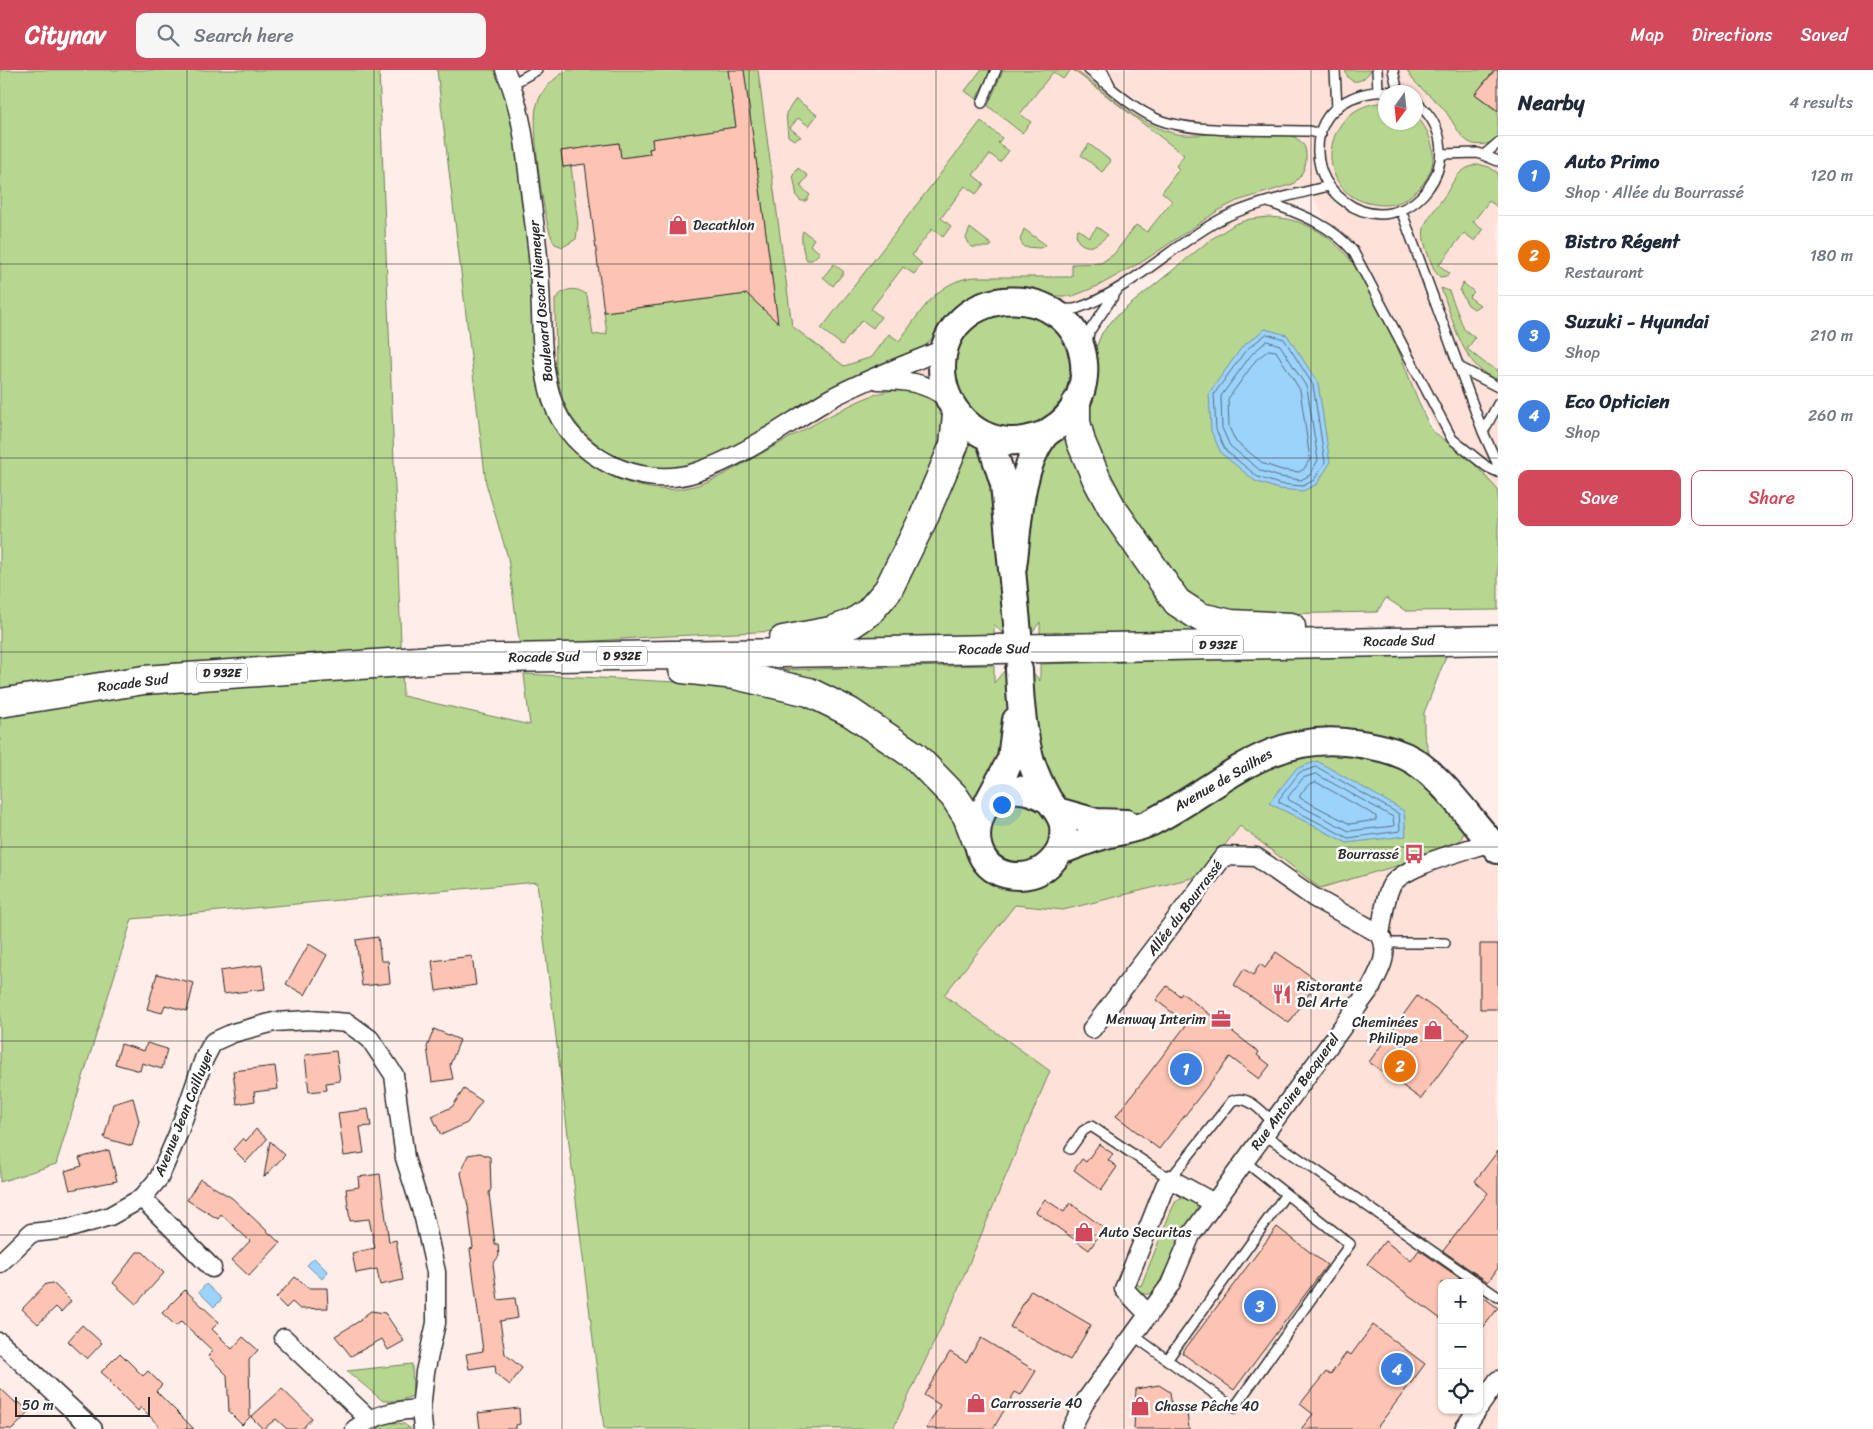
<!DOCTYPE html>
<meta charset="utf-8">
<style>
:root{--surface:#fff;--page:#f6f6f7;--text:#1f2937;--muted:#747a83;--line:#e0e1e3;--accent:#d1495b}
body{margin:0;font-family:Sriracha,sans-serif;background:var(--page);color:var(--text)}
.controls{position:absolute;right:15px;bottom:15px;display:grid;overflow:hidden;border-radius:10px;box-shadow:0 1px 4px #0004}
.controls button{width:45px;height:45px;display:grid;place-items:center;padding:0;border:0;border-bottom:1px solid var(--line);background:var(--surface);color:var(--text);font:25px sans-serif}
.compass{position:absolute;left:1378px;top:15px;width:45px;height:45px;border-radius:50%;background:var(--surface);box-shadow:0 1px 4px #0004;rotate:195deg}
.scale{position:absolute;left:15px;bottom:12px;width:135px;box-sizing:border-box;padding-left:5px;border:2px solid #2b2b2b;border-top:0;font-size:14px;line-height:18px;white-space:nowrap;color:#2b2b2b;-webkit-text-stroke:4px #fff;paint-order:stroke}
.you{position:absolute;left:1001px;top:734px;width:18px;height:18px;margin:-12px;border:4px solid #fff;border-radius:50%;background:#1a73e8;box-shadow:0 0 0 8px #1a73e833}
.badge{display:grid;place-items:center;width:32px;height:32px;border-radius:50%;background:var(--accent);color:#fff;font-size:16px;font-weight:700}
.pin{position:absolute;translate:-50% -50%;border:2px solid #fff;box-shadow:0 1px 5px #0006}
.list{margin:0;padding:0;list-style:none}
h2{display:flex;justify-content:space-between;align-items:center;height:65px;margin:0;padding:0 20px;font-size:21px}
h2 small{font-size:16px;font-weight:400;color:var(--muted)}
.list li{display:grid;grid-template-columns:32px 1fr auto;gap:15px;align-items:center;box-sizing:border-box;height:80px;padding:0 20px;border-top:1px solid var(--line)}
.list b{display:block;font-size:19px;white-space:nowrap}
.list p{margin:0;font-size:16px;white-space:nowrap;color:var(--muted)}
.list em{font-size:16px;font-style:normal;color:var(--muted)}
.actions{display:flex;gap:10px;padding:15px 20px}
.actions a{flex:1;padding:11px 0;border:1px solid var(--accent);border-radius:10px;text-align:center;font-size:18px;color:var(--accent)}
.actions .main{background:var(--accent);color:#fff}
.icon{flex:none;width:28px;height:28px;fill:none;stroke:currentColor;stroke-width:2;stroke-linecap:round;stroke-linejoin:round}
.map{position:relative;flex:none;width:1498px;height:1359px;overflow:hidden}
header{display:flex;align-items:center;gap:30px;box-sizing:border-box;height:70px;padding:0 25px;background:var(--accent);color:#fff}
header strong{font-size:24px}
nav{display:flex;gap:28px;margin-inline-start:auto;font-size:18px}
.search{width:350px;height:45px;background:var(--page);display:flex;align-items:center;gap:12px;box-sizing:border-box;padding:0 18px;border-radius:10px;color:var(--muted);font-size:19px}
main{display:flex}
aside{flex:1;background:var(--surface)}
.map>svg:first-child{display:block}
.built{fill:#fee1d8;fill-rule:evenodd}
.green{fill:#b7d790;stroke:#71815e}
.water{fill:#9cd3fb;stroke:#6f90a8}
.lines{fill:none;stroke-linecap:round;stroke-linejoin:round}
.shore{stroke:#586e7e;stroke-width:1}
.building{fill:#fdc4b3;stroke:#2b2b2b}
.lane-casing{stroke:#2b2b2b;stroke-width:12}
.street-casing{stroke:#2b2b2b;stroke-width:21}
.secondary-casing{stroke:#2b2b2b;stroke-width:30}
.primary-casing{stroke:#2b2b2b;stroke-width:31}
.lane{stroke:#fff;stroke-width:9}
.street{stroke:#fff;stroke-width:18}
.secondary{stroke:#fff;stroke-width:26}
.primary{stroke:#fff;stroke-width:28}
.grid{fill:none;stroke:#2b2b2b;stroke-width:1;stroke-opacity:0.55}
.labels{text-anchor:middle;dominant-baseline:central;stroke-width:5;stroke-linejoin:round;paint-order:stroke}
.shield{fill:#fff;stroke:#6b6b6b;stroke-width:1}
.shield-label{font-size:12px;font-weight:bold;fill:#2b2b2b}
.poi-label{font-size:14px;fill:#2b2b2b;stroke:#fff;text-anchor:start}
.street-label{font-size:14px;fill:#2b2b2b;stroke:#fff}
</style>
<header>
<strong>Citynav</strong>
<div class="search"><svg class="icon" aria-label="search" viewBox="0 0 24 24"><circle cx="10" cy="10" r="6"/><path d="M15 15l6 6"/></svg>Search here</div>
<nav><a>Map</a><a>Directions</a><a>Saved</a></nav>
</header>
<main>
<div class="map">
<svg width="1498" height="1359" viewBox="0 0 1498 1359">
<rect width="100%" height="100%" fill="#feede8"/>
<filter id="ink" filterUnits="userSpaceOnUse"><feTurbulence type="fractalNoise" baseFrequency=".02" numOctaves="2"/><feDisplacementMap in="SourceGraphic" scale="10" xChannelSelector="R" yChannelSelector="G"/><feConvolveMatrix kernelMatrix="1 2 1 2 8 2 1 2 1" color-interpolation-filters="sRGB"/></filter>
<g filter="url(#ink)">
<path class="built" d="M472,0H1498V476L1311,123L703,440L530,391ZM1386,22H1416V52H1386Z
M1240,756L1320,818L1464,757L1498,789V1359H893L952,1234L944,925L1015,834L1063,840L1200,806ZM1442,1213H1479V1340H1442Z"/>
<path class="green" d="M0,0H379L403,626L530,655L524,604L713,614L803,629L909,694L1013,818L1035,817L1048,811L1084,784L1242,709L1304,683L1382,688L1421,708L1464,757L1463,765L1455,779L1320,818L1240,756L1200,806L1063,840L1015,835L944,925L1050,1001L952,1234L893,1359H604L537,812L132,849L56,1094L0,1112Z
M437,0H497L515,61L551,348C556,356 561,366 567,373C593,406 650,427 690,417C716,411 739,396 762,383C786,370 810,356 835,343C853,334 874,322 895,320C932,318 946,338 949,373L863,540L801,560L648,567L520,577L508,488L486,413Z
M568,0H728L736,57L652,69L653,78L649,79L650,84L621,88L619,73L561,81L563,97L571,96L578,154L576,169L563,177L555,174C543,158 532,59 536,38C540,21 553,8 568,0Z
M744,0H758L792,256L844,296L872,287L889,264L899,271C921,243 936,210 976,207H1072V194L1101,193L1114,184L1136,155L1147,162L1172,131L1162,122L1179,99L1176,96L1184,85L1073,0C1081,3 1088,10 1095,15C1115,30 1134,49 1158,58C1170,63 1182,66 1195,65C1218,65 1306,49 1306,84C1307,96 1302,106 1293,114L1237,131L1219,140L1145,190L1098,216L1073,226H1052L1020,217H1005L976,225L958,237L921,281L707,392L665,400L629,393L608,383L583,362L570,345L562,328L556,301L555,230C563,218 576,216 587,225L593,265L607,264L604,242L747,224L772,247L777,246Z
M981,0H991L976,29L965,21Z
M1003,0H1071L1063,9L1053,2L1020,44L1031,52L1022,63L988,36Z
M1345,0H1371C1363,13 1349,17 1345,0Z
M1407,0H1498H1494L1475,24L1498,42V70C1459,87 1460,54 1439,34C1428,23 1414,15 1407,0Z
M796,29L817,45L809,56L798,48L790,58L801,67L794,70L788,66L786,43Z
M1378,33H1385L1386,52H1416V46C1429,59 1437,80 1431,99C1426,113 1416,123 1404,130C1395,135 1384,136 1374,134C1314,126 1318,41 1378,33Z
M981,51L1002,68L998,73L1009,81L1000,92L990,84L973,105L984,114L976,124L965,116L941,148L951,156L943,167L932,159L912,185L922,194L914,204L903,197L871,239L881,247L873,258L862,250L842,275L821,259Z
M1089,74L1111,91L1102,102L1081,85Z
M1478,94L1489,97L1498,103V137L1489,131L1473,152L1483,160L1475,171L1464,163L1439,195L1449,203L1447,206L1440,207C1434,202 1432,194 1429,187C1417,155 1426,153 1443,128C1456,110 1454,101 1478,94Z
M798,98L808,106L800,116L810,125L806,131H801L797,127L793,105Z
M1269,147C1371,150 1394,286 1431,359L1441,368L1466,385L1498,420V540L1406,541L1386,528L1377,542L1222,545L1185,529L1116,435L1085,341L1095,299V280L1102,263L1115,247L1210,170L1235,154L1250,149Z
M1097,157L1108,165C1098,174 1089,182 1078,171L1076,164L1078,159L1089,167Z
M970,158L992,175L990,177H971L966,168Z
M1024,159L1046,175L1040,178L1024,177L1020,170Z
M803,161L814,169L810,175L820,183L812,190H807C803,183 800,168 803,161Z
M834,194L844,202L833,216L823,207Z
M1463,213L1474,222L1469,227L1480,235L1474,239L1468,235L1460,221Z
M1441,218L1449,221L1464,259L1475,268L1467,279L1486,294L1498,300V309C1463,301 1453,248 1441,218Z
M954 299a58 58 0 1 1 116 0a58 58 0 1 1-116 0Z
M1069,361L1153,513L1229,562L1040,570V552L1031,564H1026L1024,484L1040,384Z
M964,366C978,375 986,385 994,399L1009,564H1003L994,554V571L840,569L847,567Z
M1447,584L1424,643V664L1432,694L1338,663L1130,749L1071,736L1050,715L1038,693L1031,600L1040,611V594Z
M994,595V613L1004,601H1010L1011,645L1004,690L973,737L768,600Z
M989 763a32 32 0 1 1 64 0a32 32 0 1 1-64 0Z
M1183,1128L1193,1131L1197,1135V1143L1185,1160L1155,1221C1146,1228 1137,1223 1133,1213L1141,1216L1171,1141L1176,1131Z
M412,1294L413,1326L398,1331H383L347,1301Z
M386,1352L404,1354L411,1359H377Z"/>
<path class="water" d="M1265,259L1287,265L1318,313L1330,393L1317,414L1303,421L1278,419L1255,411L1221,383L1211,361L1209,323L1242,277Z
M1317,691L1404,741L1406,766L1347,773L1269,733L1296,699Z
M314,1188L328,1202L322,1209L307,1195Z
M206,1214L222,1229L214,1237L199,1222Z"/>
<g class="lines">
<path class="shore" d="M1267,264L1284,269L1313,315L1325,392L1314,410L1303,416L1279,414L1258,407L1226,381L1216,360L1214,324L1246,280Z
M1267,271L1280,275L1307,318L1318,390L1310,405L1301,410L1280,407L1261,401L1230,376L1222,358L1221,326L1251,285Z
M1269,280L1276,281L1300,320L1310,389L1304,399L1299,402L1282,400L1264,394L1236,372L1229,357L1228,329L1256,290Z
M1317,697L1399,744L1400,761L1348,768L1279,732V729L1299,703Z
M1316,704L1393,747L1394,756L1349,761L1289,730L1288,727L1303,708Z
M1316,712L1376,746V750L1350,754L1300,728V725L1308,715Z"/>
</g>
<path class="building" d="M728,0H744L778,253L747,224L604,242L585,94L563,97L561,81L619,73L621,88L650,84L649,79L653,78L652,69L736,57Z
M1495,0H1498V41L1475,24Z
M378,867L381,891H388L390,913L362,916L356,870Z
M309,874L327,885L305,925L286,914Z
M1480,874H1498V939H1480Z
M1276,882L1318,911L1289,953L1234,915L1244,899L1253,905L1260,894L1265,898Z
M472,886L476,915L436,921L432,891Z
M262,895L265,919L223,924L220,901Z
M157,904L194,913L187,941L165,935L162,943L147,939Z
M1167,916L1180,926L1182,923L1259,982L1257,985L1270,995L1259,1009L1230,987L1159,1079L1116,1046L1187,954L1156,930Z
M1417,926L1469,963L1421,1029L1369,992Z
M434,959L460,970L450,995L453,1009L432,1012L427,977Z
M147,973L167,979L162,999L142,993L140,1001L115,994L121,974L144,981Z
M336,981L340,1011L326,1013L327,1020L309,1022L305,985Z
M275,996L278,1019L254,1022L255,1031L237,1034L233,1001Z
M464,1019L482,1031L467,1053L441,1065L432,1046L452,1037Z
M133,1028L139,1051L132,1076L104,1068L113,1034Z
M368,1039L371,1056L360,1057L364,1083L344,1086L338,1043Z
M256,1059L267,1069L246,1092L233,1079L243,1068L246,1071Z
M270,1071L285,1085L264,1107Z
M1099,1074L1113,1084L1108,1090L1117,1097L1101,1120L1074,1100L1082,1089L1086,1092Z
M109,1080L117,1111L70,1120L65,1101L82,1096L79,1088Z
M1498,1081V1198L1488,1212L1443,1181L1488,1123L1475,1111Z
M480,1083L490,1087L491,1119L489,1123L495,1174H498L499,1186L493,1194L498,1230L515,1228L518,1248L500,1251L505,1284L522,1298L510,1315L496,1304L495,1295L469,1299L466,1284L483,1281L470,1179L473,1178L468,1136L461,1103L468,1085Z
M380,1104L389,1172L396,1170L403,1210L380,1215L377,1199L356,1203L352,1183L375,1178L369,1149L350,1151L346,1119L359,1117L358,1107Z
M200,1109L232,1128L280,1173L249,1206L232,1190L250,1171L221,1144L218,1149L187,1130Z
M1045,1129L1064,1142L1070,1133L1104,1158L1089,1180L1036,1142Z
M1277,1157L1327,1195L1234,1320L1182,1283Z
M1385,1171L1411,1191L1419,1180L1467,1213H1442V1250L1367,1194Z
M137,1182H143L164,1203L136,1234L113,1213Z
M295,1207L308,1218H327L328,1238L300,1239L292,1232L286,1238L276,1228Z
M53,1213L71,1231L61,1242L56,1237L38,1254L22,1239L46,1214Z
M185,1220L219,1252L212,1259L232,1279L243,1267L258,1280L249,1290L250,1347L242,1355L229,1342L227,1305L208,1286L213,1281L181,1251L176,1256L162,1243Z
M1031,1220L1091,1255L1070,1290L1010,1257Z
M1479,1224L1498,1238L1479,1263Z
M371,1241L385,1243L404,1271L388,1280L382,1269L351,1286L335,1266L361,1250L360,1249Z
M82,1255L102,1273L87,1289L68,1271Z
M1373,1255L1425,1294L1376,1359H1301L1313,1344L1300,1334L1326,1302L1330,1305L1347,1282L1351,1285Z
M981,1268L1036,1301L1021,1325L1015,1322L993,1359H926L940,1335L924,1325L950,1282L966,1292Z
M120,1283L143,1306L148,1301L162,1315L156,1321L194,1359H162L141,1337L138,1341L110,1313L111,1311L101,1302Z
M1159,1315L1170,1322L1172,1337L1186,1335L1189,1359H1134L1136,1319Z
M0,1318L17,1334L19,1332L29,1342L13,1359H0Z
M282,1319L312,1348L302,1359H287L276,1349L263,1359L251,1347Z
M519,1338L520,1354L516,1355V1359H480L478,1343Z"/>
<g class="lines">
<defs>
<path id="lane" d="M1089,0C1110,17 1132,38 1157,49C1192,64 1269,59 1309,61L1321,64
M1102,0L1110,15
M1335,0L1337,38
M1377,0L1378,20
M1393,0L1398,22
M512,14L537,0
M1396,22C1357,18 1316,37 1318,83C1319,102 1328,119 1344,131C1407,178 1480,85 1416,32
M982,33L996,0
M1442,84L1478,83L1498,91
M1484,85L1498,73
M1268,132C1300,144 1330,154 1353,181L1452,369L1487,397L1498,402
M1401,140L1483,362L1498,395
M1059,239C1065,239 1073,240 1078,238C1127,222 1175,173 1223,148C1256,132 1294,125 1329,116
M1087,274L1089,262L1118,219
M1461,298L1498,317
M1483,362L1498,334
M1385,873H1445
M1265,1065L1478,1213
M1070,1079L1083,1061L1091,1056L1170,1109L1232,1031C1247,1023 1263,1043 1274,1053
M1479,1214L1498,1227
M1133,1265L1234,1338L1350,1174L1244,1091
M1167,1290L1286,1124"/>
<path id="street" d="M505,0C523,40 526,85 531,128C535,157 539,186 540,215C542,253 540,293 552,330C570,387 641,421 697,402C746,386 789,352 833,327C869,308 908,294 946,278
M878,310C905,310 926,312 948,329
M1092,959L1224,786L1256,787L1313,827L1380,864
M142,1128L212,1198
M0,1193L31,1163L67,1159L110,1146L142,1128L159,1108L178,1064L204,989L213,972L233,963L274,952L310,950L348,953L370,969L394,1005L405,1088L424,1148L436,1202V1253L425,1302L421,1339L423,1359
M1149,1245L1124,1219L1165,1116L1170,1109L1214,1133
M284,1268L369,1349
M0,1272L93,1359
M1479,1337L1498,1310
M355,1359C376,1344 396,1340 421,1339
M1071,1359L1086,1330L1170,1215L1191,1165L1370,919C1379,902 1391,883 1380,864C1383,850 1384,832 1390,818C1399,796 1468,780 1491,772
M1464,1359L1477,1340"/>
<path id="secondary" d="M989,367L1004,414L1018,564
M1013,497C1019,454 1018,402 1044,366C1049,360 1057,357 1062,352C1078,338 1086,314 1084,293C1076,207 943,211 942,297C942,334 970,369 1009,371C1022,372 1033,368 1046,364
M1019,600C1020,628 1023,664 1031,691C1035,703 1042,718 1048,729C1054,738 1061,744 1063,755C1064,765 1063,776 1057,785C1048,798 1036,806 1019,806C948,807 974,684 1048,730
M988,732L1011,689L1016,650
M1057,741L1096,752L1126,753
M1060,781C1075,776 1091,769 1106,765C1120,761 1137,759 1150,753C1220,718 1268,660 1354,673C1371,675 1389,679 1405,686C1440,702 1471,752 1498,780"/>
<path id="primary" d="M1076,334V352L1081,372L1097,410L1112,438L1177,532L1200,547L1231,554L1291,557
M783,570L831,561L853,553L869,542L888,520L922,451L954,375L957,344
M683,599L735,605L809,622L850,642L915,686L954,726L967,746L976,769
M0,633L144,610L446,589L1498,570"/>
</defs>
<use href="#lane" class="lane-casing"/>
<use href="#street" class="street-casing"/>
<use href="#secondary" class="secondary-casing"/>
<use href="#primary" class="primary-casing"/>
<use href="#lane" class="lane"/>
<use href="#street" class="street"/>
<use href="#secondary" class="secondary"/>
<use href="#primary" class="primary"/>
</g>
</g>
<path class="grid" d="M187,0V1359M374,0V1359M562,0V1359M749,0V1359M936,0V1359M1124,0V1359M1311,0V1359M0,194H1498M0,388H1498M0,582H1498M0,777H1498M0,971H1498M0,1165H1498"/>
<defs>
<symbol id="shop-bare" viewBox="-9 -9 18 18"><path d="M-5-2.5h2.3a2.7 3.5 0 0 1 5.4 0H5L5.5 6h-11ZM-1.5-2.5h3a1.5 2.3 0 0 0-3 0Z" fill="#d1495b" stroke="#fff" stroke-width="2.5" paint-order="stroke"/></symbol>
<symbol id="bus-bare" viewBox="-9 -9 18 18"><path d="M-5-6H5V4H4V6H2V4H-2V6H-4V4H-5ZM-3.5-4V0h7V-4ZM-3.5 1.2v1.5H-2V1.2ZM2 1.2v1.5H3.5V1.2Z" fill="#d1495b" stroke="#fff" stroke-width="2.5" paint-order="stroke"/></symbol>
<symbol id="restaurant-bare" viewBox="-9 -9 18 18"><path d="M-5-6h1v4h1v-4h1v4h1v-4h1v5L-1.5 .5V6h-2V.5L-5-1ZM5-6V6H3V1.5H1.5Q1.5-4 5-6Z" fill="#d1495b" stroke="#fff" stroke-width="2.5" paint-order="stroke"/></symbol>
<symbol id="office-bare" viewBox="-9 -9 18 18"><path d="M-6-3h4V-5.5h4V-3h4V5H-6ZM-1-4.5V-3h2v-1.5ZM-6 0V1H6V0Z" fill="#d1495b" stroke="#fff" stroke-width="2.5" paint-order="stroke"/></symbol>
</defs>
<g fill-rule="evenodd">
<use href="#shop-bare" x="664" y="141" width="28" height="28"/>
<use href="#bus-bare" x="1400" y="770" width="28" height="28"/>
<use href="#restaurant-bare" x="1268" y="910" width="28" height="28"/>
<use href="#office-bare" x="1207" y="935" width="28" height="28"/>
<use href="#shop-bare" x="1419" y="946" width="28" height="28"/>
<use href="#shop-bare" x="1070" y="1148" width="28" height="28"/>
<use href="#shop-bare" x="962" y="1319" width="28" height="28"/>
<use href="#shop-bare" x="1126" y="1322" width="28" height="28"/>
</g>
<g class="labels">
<g class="shield">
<rect x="1193" y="565.5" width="50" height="19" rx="4"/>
<rect x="597" y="576.5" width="50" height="19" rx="4"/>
<rect x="197" y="593.5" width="50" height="19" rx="4"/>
</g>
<g class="shield-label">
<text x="1218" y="575">D 932E</text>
<text x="622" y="586">D 932E</text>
<text x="222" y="603">D 932E</text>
</g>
<g class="poi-label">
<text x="693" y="155">Decathlon</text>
<text x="1399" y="784" text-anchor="end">Bourrassé</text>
<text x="1297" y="916">Ristorante<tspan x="1297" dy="16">Del Arte</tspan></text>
<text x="1206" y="949" text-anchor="end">Menway Interim</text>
<text x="1418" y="952" text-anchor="end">Cheminées<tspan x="1418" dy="16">Philippe</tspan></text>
<text x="1099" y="1162">Auto Securitas</text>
<text x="991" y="1333">Carrosserie 40</text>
<text x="1155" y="1336">Chasse Pêche 40</text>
</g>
<g class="street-label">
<text transform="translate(541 231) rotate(-95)">Boulevard Oscar Niemeyer</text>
<text transform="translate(1399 571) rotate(-1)">Rocade Sud</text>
<text transform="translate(994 579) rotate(-1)">Rocade Sud</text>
<text transform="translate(544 587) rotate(-1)">Rocade Sud</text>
<text transform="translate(133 613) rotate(-7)">Rocade Sud</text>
<text transform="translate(1223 710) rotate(-30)">Avenue de Sailhes</text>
<text transform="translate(1185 838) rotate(-53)">Allée du Bourrassé</text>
<text transform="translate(1295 1022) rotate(-54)">Rue Antoine Becquerel</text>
<text transform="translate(184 1043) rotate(-68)">Avenue Jean Cailluyer</text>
</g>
</g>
</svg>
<div class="controls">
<button>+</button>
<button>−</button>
<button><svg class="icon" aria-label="locate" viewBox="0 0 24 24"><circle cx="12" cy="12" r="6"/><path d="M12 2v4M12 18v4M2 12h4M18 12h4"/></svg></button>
</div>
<svg class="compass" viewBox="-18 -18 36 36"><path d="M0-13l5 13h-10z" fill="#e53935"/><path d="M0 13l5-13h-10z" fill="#747a83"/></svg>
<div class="scale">50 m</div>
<div class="you"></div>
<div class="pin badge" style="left:1186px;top:999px;background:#3f7fe0">1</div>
<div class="pin badge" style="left:1400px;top:996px;background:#e8710a">2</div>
<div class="pin badge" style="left:1260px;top:1236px;background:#3f7fe0">3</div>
<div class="pin badge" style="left:1397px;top:1299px;background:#3f7fe0">4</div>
</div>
<aside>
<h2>Nearby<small>4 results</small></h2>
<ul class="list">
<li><span class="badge" style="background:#3f7fe0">1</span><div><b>Auto Primo</b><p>Shop · Allée du Bourrassé</p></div><em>120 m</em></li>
<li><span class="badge" style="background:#e8710a">2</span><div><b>Bistro Régent</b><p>Restaurant</p></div><em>180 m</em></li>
<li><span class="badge" style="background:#3f7fe0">3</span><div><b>Suzuki - Hyundai</b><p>Shop</p></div><em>210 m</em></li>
<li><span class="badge" style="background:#3f7fe0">4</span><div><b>Eco Opticien</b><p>Shop</p></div><em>260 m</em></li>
</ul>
<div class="actions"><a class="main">Save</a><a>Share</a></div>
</aside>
</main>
